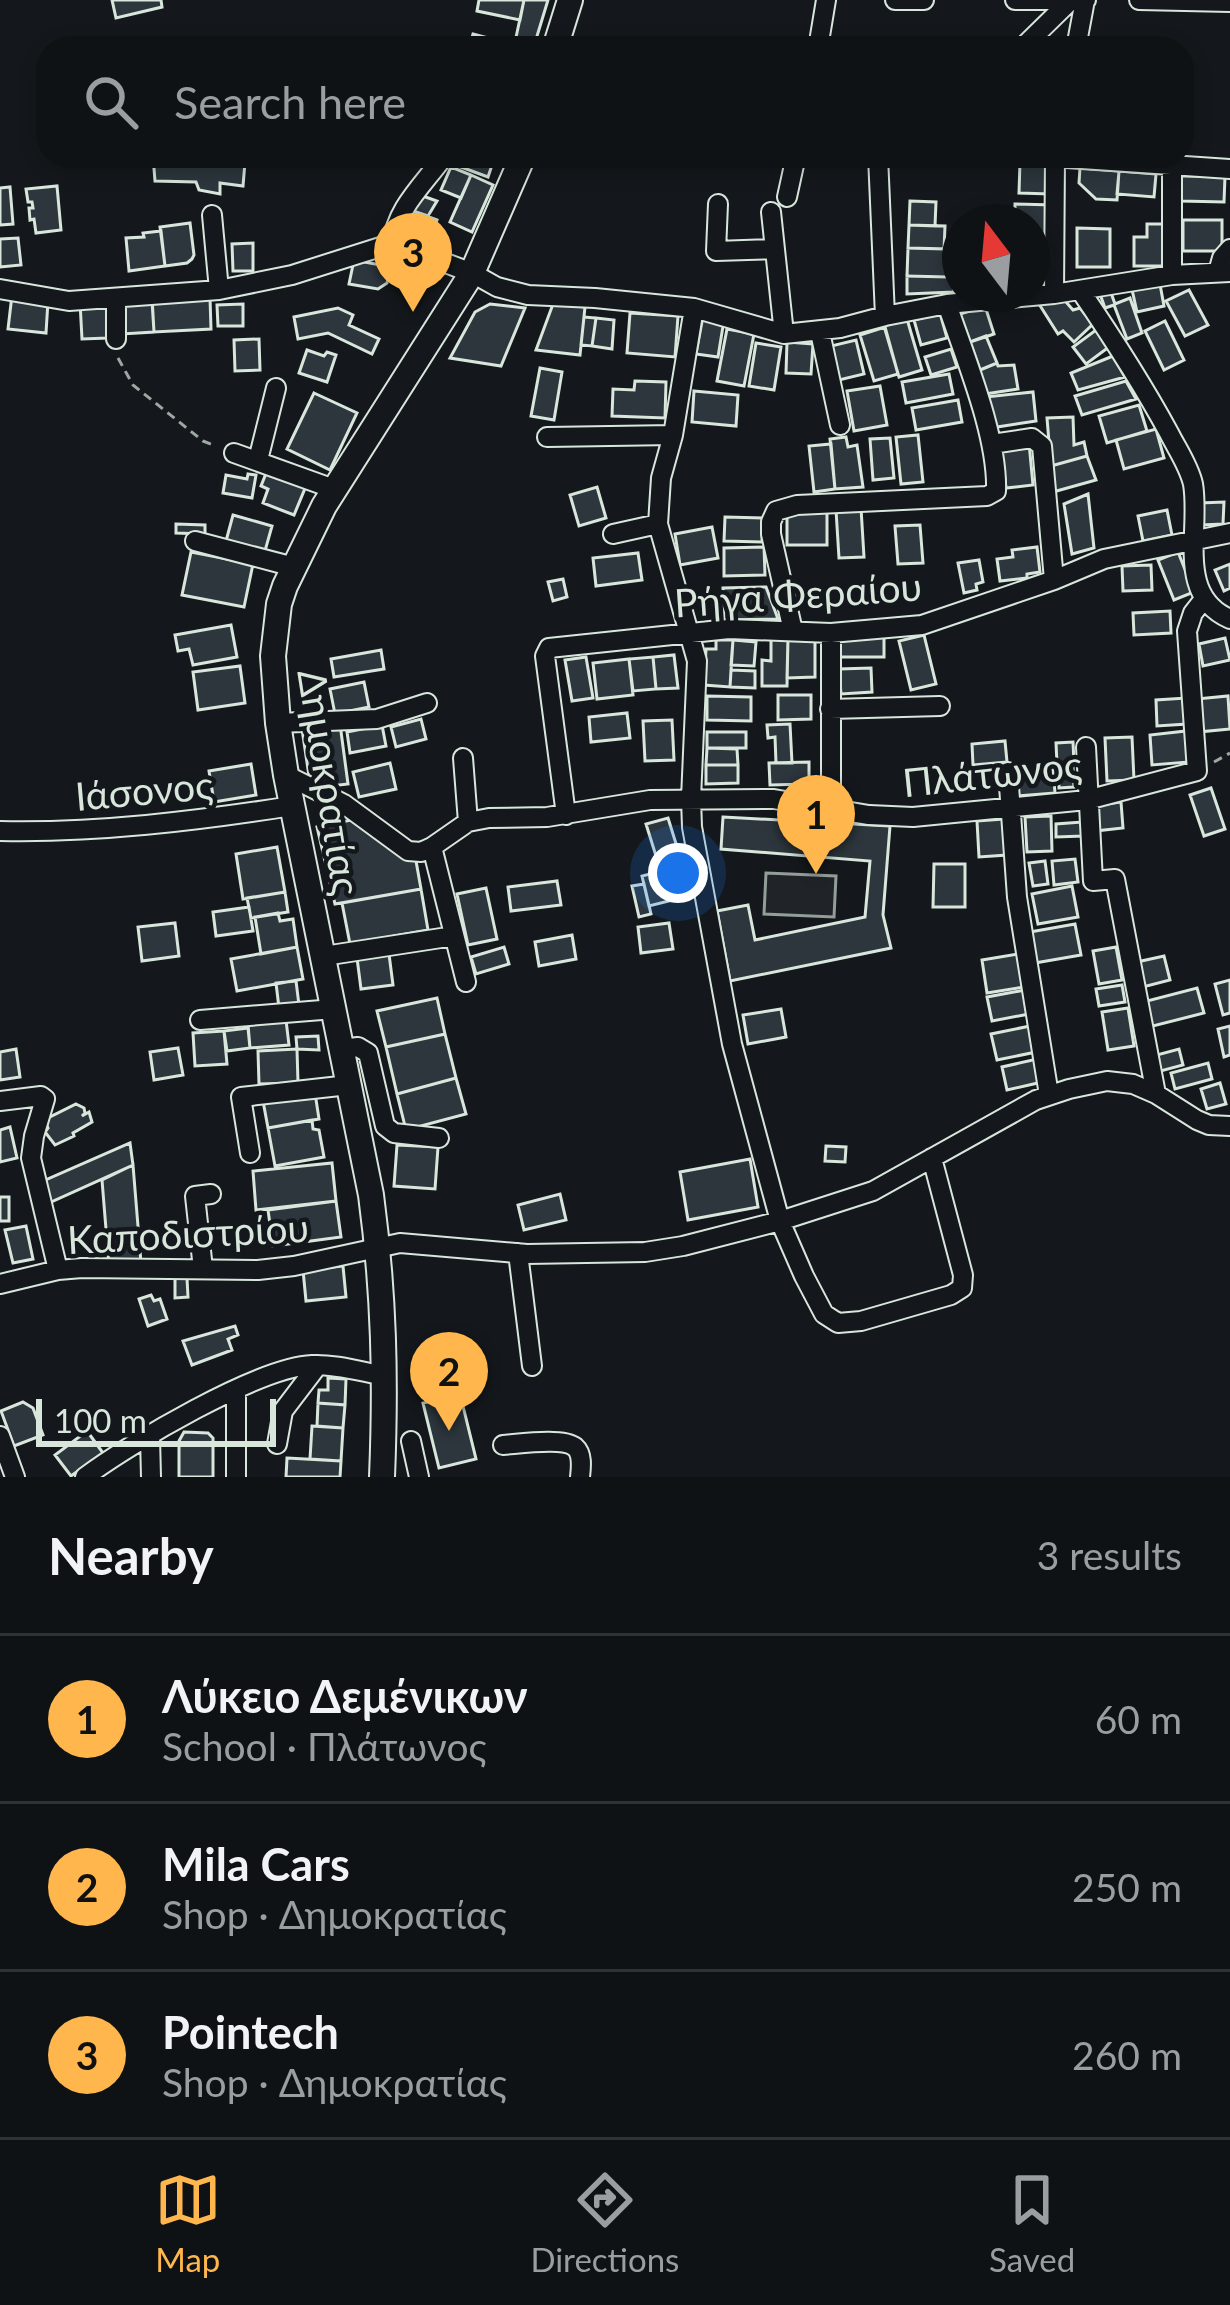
<!DOCTYPE html>
<meta charset="utf-8">
<style>
:root{--surface:#0f1215;--page:#1d2022;--text:#f1f3f6;--muted:#9b9ea0;--line:#2f3234;--accent:#ffb74d}
body{margin:0;font-family:Lato,sans-serif;background:var(--page);color:var(--text)}
.compass{position:absolute;left:942px;top:204px;width:108px;height:108px;border-radius:50%;background:var(--surface);box-shadow:0 6px 18px #0003;rotate:344deg}
.scale{position:absolute;left:36px;bottom:30px;width:240px;box-sizing:border-box;padding-left:12px;border:6px solid #d8e6dc;border-top:0;font-size:33px;line-height:42px;white-space:nowrap;color:#d8e6dc;-webkit-text-stroke:9px #14181c;paint-order:stroke}
.you{position:absolute;left:678px;top:873px;width:42px;height:42px;margin:-30px;border:9px solid #fff;border-radius:50%;background:#1a73e8;box-shadow:0 0 0 18px #1a73e833}
.badge{display:grid;place-items:center;width:78px;height:78px;border-radius:50%;background:var(--accent);color:#111;font-size:39px;font-weight:700}
.pin{position:absolute;translate:-50% -99px;filter:drop-shadow(0 3px 6px #0008)}
.pin::after{content:'';position:absolute;top:63px;width:42px;height:36px;background:inherit;clip-path:polygon(0 0,100% 0,50% 100%)}
.list{margin:0;padding:0;list-style:none}
h2{display:flex;justify-content:space-between;align-items:center;height:156px;margin:0;padding:0 48px;font-size:51px}
h2 small{font-size:39px;font-weight:400;color:var(--muted)}
.list li{display:grid;grid-template-columns:78px 1fr auto;gap:36px;align-items:center;box-sizing:border-box;height:168px;padding:0 48px;border-top:3px solid var(--line)}
.list b{display:block;font-size:45px;white-space:nowrap}
.list p{margin:0;font-size:39px;white-space:nowrap;color:var(--muted)}
.list em{font-size:39px;font-style:normal;color:var(--muted)}
.icon{flex:none;width:66px;height:66px;fill:none;stroke:currentColor;stroke-width:2;stroke-linecap:round;stroke-linejoin:round}
.map{position:relative;flex:none;width:1230px;height:1477px;overflow:hidden}
.search{position:absolute;background:var(--surface);box-shadow:0 6px 18px #0003;left:36px;right:36px;top:36px;height:132px;display:flex;align-items:center;gap:30px;box-sizing:border-box;padding:0 42px;border-radius:36px;color:var(--muted);font-size:45px}
.sheet{height:660px;background:var(--surface)}
nav{display:flex;justify-content:space-around;align-items:center;box-sizing:border-box;height:168px;border-top:3px solid var(--line);background:var(--surface);font-size:33px;color:var(--muted)}
nav a{display:grid;justify-items:center;gap:6px}
nav .on{color:var(--accent)}
.map>svg:first-child{display:block}
.green{fill:#202428;stroke:#939e99;stroke-width:3}
.building{fill:#2c363c;stroke:#d8e6dc;stroke-width:3}
.lines{fill:none;stroke-linecap:round;stroke-linejoin:round}
.minor-casing{stroke:#d8e6dc;stroke-width:22}
.major-casing{stroke:#d8e6dc;stroke-width:28}
.path{stroke:#9da8a2;stroke-width:3;stroke-dasharray:9 6;stroke-linecap:butt}
.minor{stroke:#14181c;stroke-width:18}
.major{stroke:#14181c;stroke-width:24}
.labels{text-anchor:middle;dominant-baseline:central;stroke-width:9;stroke-linejoin:round;paint-order:stroke}
.street-label{font-size:39px;fill:#d8e6dc;stroke:#14181c}
</style>
<div class="map">
<svg width="1230" height="1477" viewBox="0 0 1230 1477">
<rect width="100%" height="100%" fill="#14181c"/>
<path class="green" d="M766,873L836,876L834,917L764,914Z"/>
<path class="building" d="M112,0H161L162,7L116,18Z
M479,0H524L520,20L477,11Z
M524,0H548L534,46L515,42Z
M473,34L511,44L510,48H469Z
M153,156H237V161L245,162L243,186L220,183V194L199,190L196,182L155,181Z
M465,156H495L488,177L461,167Z
M1020,162L1051,163L1050,194L1019,193Z
M451,167L471,175L461,198L441,190Z
M1080,168L1119,171L1117,200L1096,199L1079,183Z
M1119,171L1156,174L1154,197L1117,194Z
M471,175L493,185L472,232L450,222Z
M1181,176H1225L1224,202L1181,201Z
M57,186L61,230L36,233L34,219L30,220L29,208H33L32,202H28L26,189Z
M10,187L13,224L0,225V188Z
M420,195L437,201L428,216L407,209Z
M910,201L936,202L935,226L909,225Z
M1015,204L1053,205V239L1032,238V222H1015Z
M407,209L437,220L428,245L398,234Z
M1183,220H1222V251H1183Z
M190,223L194,255L192,259L187,263L165,266L160,227Z
M1147,224H1169V266H1134V237H1147Z
M909,225L945,226L944,249L908,248Z
M1077,228L1110,229V267H1077Z
M161,231L165,266L129,271L126,238L144,237L143,233Z
M18,238L21,265L0,267V239Z
M253,243V271H233L232,244Z
M908,248L949,249L948,277L907,276Z
M394,249L425,255L419,285L388,279Z
M354,260L391,267L387,283L378,289L349,284Z
M953,274L954,292L907,294V276L948,277Z
M1159,279L1164,306L1137,312L1131,285Z
M1110,290L1115,304L1130,298L1142,333L1127,339L1114,305L1105,308L1100,294Z
M1189,290L1208,325L1185,336L1166,301Z
M12,295L48,301L46,333L8,329Z
M152,297L154,332L122,334L121,299Z
M210,298L211,329L154,332L152,301Z
M1066,298V302L1073,310L1080,308L1093,324L1074,342L1063,331L1058,334L1039,304Z
M106,301L108,338L82,339L80,302Z
M243,304V326H218L217,305Z
M490,304L525,308L501,366L450,358L475,312Z
M553,304L585,307L580,355L536,350Z
M985,306L994,334L970,342L960,314Z
M338,308L353,315L349,325L379,339L372,354L328,333L298,339L294,317Z
M630,313L678,316L675,357L627,353Z
M940,313L947,338L921,345L914,320Z
M703,316L724,320L718,357L696,354Z
M584,317L596,318L592,346L581,345Z
M596,318L614,320L612,349L592,346Z
M907,319L922,370L899,377L884,326Z
M1165,321L1184,360L1164,370L1145,331Z
M885,327L898,374L874,381L860,335Z
M727,329L754,334L744,386L717,381Z
M1096,330L1109,347L1086,364L1073,347Z
M986,336L997,363L980,370L970,342Z
M259,339L260,370L235,371L234,340Z
M856,340L864,374L839,380L831,346Z
M787,342L813,344L811,374L786,373Z
M756,343L781,347L774,390L749,386Z
M951,349L957,367L931,375L925,357Z
M307,350L324,356L327,352L336,355L327,382L299,373Z
M1113,356L1125,377L1078,390L1071,373Z
M997,363L998,366L1014,365L1018,389L985,394L980,370Z
M540,368L562,372L554,420L531,416Z
M949,374L953,394L906,403L902,382Z
M635,381L666,382L665,418L612,416L613,389L634,390Z
M1126,381L1136,399L1082,415L1075,396Z
M880,386L887,425L854,431L847,391Z
M694,391L738,395L736,426L692,422Z
M1033,392L1036,421L997,427L986,397Z
M314,393L357,413L330,470L287,449Z
M958,400L962,422L916,430L912,408Z
M1139,405L1147,431L1107,443L1099,416Z
M1073,417L1074,445L1084,442L1087,456L1051,466L1047,418Z
M1156,429L1164,458L1124,469L1116,440Z
M918,435L923,482L901,484L896,437Z
M846,437L848,447L857,445L863,487L835,489L830,439Z
M890,438L894,478L873,480L870,439Z
M1029,443L1033,485L1006,488L1001,446Z
M831,444L835,489L814,492L809,446Z
M1087,456L1096,480L1053,492L1051,466Z
M267,471L306,486L294,515L263,503L268,489L261,486Z
M248,474L256,475L252,498L223,493L226,475L247,479Z
M597,487L606,518L579,526L570,495Z
M1088,494L1094,548L1072,554L1064,504Z
M1224,502L1223,524L1201,525L1200,503Z
M861,508L864,557L839,558L836,510Z
M827,510V545H787V511Z
M1167,510L1172,535L1143,541L1138,516Z
M233,515L272,526L265,551L226,541Z
M725,517L763,518L762,542L724,541Z
M176,524L205,525V534L176,533Z
M920,525L923,563L898,564L895,526Z
M712,527L718,558L680,565L675,534Z
M764,547L765,575L724,576V548Z
M1037,547L1040,572L1027,574V578L1000,581L997,559L1013,557L1012,550Z
M191,552L253,564L244,607L182,595Z
M1178,552L1194,592L1174,600L1158,560Z
M638,553L642,580L596,586L593,558Z
M979,560L983,582L976,584L977,590L964,593L958,563Z
M1230,564V588L1224,591L1215,570Z
M1151,565L1152,590L1123,591L1122,566Z
M563,579L567,597L553,601L548,582Z
M766,587L778,619L724,620L723,588Z
M1170,611L1171,633L1134,635L1133,613Z
M231,625L237,657L193,665L189,649L178,651L175,635Z
M924,635L936,684L911,690L899,641Z
M771,636L788,637L787,686H762V660L771,661Z
M836,636H884V657H837Z
M788,637H815V677L787,678Z
M1225,638L1230,660L1203,666L1199,644Z
M716,640H733L730,687L704,685L706,649H716Z
M733,640L756,642L754,666L731,665Z
M381,650L384,669L334,677L331,659Z
M674,655L678,688L656,689L653,657Z
M586,657L593,698L572,701L565,660Z
M653,657L656,689L633,691L629,659Z
M629,659L633,695L597,699L593,663Z
M240,666L245,703L198,710L193,672Z
M871,668L872,692L841,694L839,669Z
M731,670L755,671V688L730,687Z
M364,682L369,707L335,714L330,689Z
M778,695H811V719L778,720Z
M707,696L751,697V721L707,720Z
M1228,696L1230,729L1198,732L1196,699Z
M1186,698L1187,724L1157,726L1156,700Z
M627,713L630,738L591,742L589,717Z
M421,719L426,739L396,747L391,727Z
M672,720L674,760L645,761L643,721Z
M340,724L348,784L331,786L309,776L302,729Z
M790,724L792,763H776L775,737L768,738L767,725Z
M382,725L386,746L350,753L347,732Z
M1186,731L1189,762L1152,765L1150,735Z
M707,732H746V748H707Z
M1132,737L1134,780L1107,781L1105,738Z
M1005,741L1007,762L973,765L972,744Z
M1073,742L1074,763L1057,764L1056,743Z
M707,748L737,749L738,765H706Z
M809,762V784L770,785L769,763Z
M390,763L396,789L359,797L353,772Z
M251,764L256,795L214,802L209,771Z
M706,765H738V783L706,784Z
M1058,768H1073L1074,787L1059,788Z
M1053,769L1055,793L1017,796L1015,772Z
M1211,788L1225,829L1204,836L1190,795Z
M1121,802L1123,828L1095,831L1092,806Z
M1051,816L1052,851L1027,852L1025,817Z
M723,817L890,826L883,915L891,948L730,981L717,911L748,905L755,940L865,917L870,861L721,849Z
M668,818L678,850L656,856L646,824Z
M1004,819L1007,855L979,857L977,821Z
M351,820L403,857L416,861L421,889L335,904L317,827Z
M1082,822L1083,836L1056,837V824Z
M277,847L285,892L243,899L236,854Z
M1075,859L1078,882L1054,885L1052,861Z
M1045,861L1048,884L1033,886L1029,863Z
M934,864H965V907H933Z
M665,870L673,900L649,906L642,876Z
M557,881L561,905L511,911L508,887Z
M644,884L651,914L639,917L632,886Z
M1072,886L1078,917L1038,924L1032,894Z
M486,888L497,939L468,945L457,894Z
M421,889L428,930L350,944L342,903Z
M285,892L288,912L251,918L247,898Z
M249,907L253,931L216,936L213,912Z
M278,913L280,921L293,919L297,947L261,954L255,917Z
M175,923L179,956L142,961L138,927Z
M669,923L673,949L641,953L638,927Z
M1075,924L1081,955L1035,963L1030,932Z
M572,935L576,959L539,966L535,942Z
M297,947L303,979L237,991L231,959Z
M504,947L509,964L476,974L471,957Z
M1116,947L1122,980L1099,984L1093,951Z
M389,954L393,985L361,989L357,958Z
M1018,954L1024,987L987,993L982,960Z
M1164,956L1170,980L1143,987L1137,962Z
M1230,980V1013L1223,1015L1215,984Z
M296,981L299,1005L279,1008L276,983Z
M1122,985L1125,1002L1099,1006L1096,989Z
M1197,988L1204,1013L1149,1027L1143,1002Z
M1025,990L1029,1014L992,1021L987,997Z
M437,998L445,1034L386,1047L377,1011Z
M1128,1008L1134,1046L1108,1050L1102,1012Z
M781,1009L786,1037L748,1044L743,1015Z
M286,1020L289,1045L250,1048L248,1024Z
M1030,1026L1036,1052L997,1060L991,1034Z
M1230,1026V1055L1224,1057L1218,1029Z
M248,1028L250,1048L227,1051L224,1031Z
M224,1031L227,1064L195,1066L193,1033Z
M445,1034L456,1078L397,1094L386,1047Z
M318,1036L319,1050L297,1049L296,1037Z
M178,1048L183,1075L154,1080L150,1052Z
M16,1049L20,1077L0,1080V1052Z
M297,1049L298,1083L259,1084L258,1051Z
M1179,1049L1183,1065L1157,1072L1153,1056Z
M1037,1059L1042,1082L1007,1090L1002,1067Z
M1208,1063L1212,1079L1175,1089L1171,1073Z
M456,1078L466,1114L406,1130L397,1094Z
M1220,1083L1226,1104L1207,1109L1201,1089Z
M315,1093L319,1119L268,1128L263,1101Z
M76,1104L84,1108L85,1113L82,1116L89,1112L92,1122L73,1133L74,1136L55,1145L45,1132L48,1128L44,1120Z
M312,1120L313,1129L319,1130L324,1157L275,1166L268,1128Z
M10,1127L17,1158L0,1162V1130Z
M130,1143L133,1165L51,1202L41,1182Z
M397,1145L438,1147L435,1189L394,1186Z
M826,1146L846,1147L845,1162L825,1161Z
M750,1159L758,1207L688,1220L680,1172Z
M332,1163L336,1201L256,1210L253,1171Z
M133,1165L141,1263L109,1266L102,1180Z
M560,1194L566,1220L524,1230L518,1205Z
M0,1197H9V1221H0Z
M336,1201L341,1237L273,1246L268,1210Z
M26,1226L33,1259L13,1263L5,1230Z
M343,1266L346,1297L306,1301L303,1270Z
M175,1278H187L188,1297L175,1298Z
M151,1295L154,1301L160,1299L167,1319L148,1326L139,1299Z
M235,1326L238,1335L228,1339L232,1350L192,1365L183,1341Z
M328,1378L346,1379L345,1405L318,1403L319,1390H328Z
M460,1394L476,1459L439,1468L423,1403Z
M23,1402L33,1408L43,1435L14,1446L1,1411Z
M318,1403L345,1405L343,1428L317,1426Z
M312,1426L343,1428L341,1461L310,1459Z
M87,1431L103,1453L71,1476L55,1455Z
M184,1432L208,1433L213,1438V1477H179V1441Z
M287,1458L341,1461L340,1477H286Z"/>
<g class="lines">
<defs>
<path id="minor" d="M895,0H924
M1015,0H1086
M1139,0L1230,2
M818,48L826,0
M1022,48L1070,1
M1076,48L1085,0
M878,156L885,316
M1037,156L1230,169
M1172,165V275
M787,197L796,156
M718,204L716,251L775,249
M771,212L784,334
M212,215L219,290
M393,243C395,209 425,183 444,156
M1218,272L1222,258L1230,249
M0,289L69,301L219,290L292,275L393,243L472,273L497,287L528,295L595,298L694,308L784,334L840,328L885,316L947,304L1054,294L1172,275L1230,272
M1080,290C1112,337 1142,383 1169,433C1177,449 1189,466 1193,484C1201,530 1175,595 1230,619
M1054,294L1055,156
M694,308L673,435L661,478L658,524L697,661L691,799L692,827L732,1044L780,1221L804,1276L824,1314L838,1323L861,1321L951,1295L962,1288L963,1275L932,1158
M820,332L840,425
M116,339V298
M547,437L673,435
M992,444L1032,438L1042,446L1054,580
M234,453L334,489
M258,460L276,388
M613,534L658,524
M195,541L294,567
M793,631L771,534V522L776,511L797,505L987,496L996,491C998,436 965,358 947,304
M830,709L940,706
M278,723L377,719L427,703
M1086,747L1093,881L1115,879L1156,1094
M463,758L468,822
M1008,772L1017,897L1049,1095
M286,775L344,804L408,851L421,852L432,847L468,822L489,818L547,817L650,800L774,799L869,815L913,817L1087,800L1197,771L1187,631L1193,613L1204,599
M831,808V633
M566,815L545,656L549,648L729,629L831,633L922,625L1054,580L1104,559L1230,533
M0,831C97,833 196,821 292,806
M432,847L466,982
M324,956L454,936
M200,1020L334,1009
M342,1049L358,1047L368,1053L385,1126L394,1133L439,1138
M0,1101L41,1096L45,1099L34,1136L31,1158L58,1270
M250,1153L241,1097L349,1085
M518,1253L532,1366
M203,1269L195,1196L211,1194
M0,1284L58,1270L82,1268L258,1270L294,1266L400,1243L527,1254L645,1252L683,1246L780,1221L873,1191L1036,1100L1069,1089L1107,1081L1133,1084L1156,1094L1197,1120L1209,1125L1230,1126
M236,1391V1477
M0,1436L15,1477
M150,1437L151,1477
M411,1441L419,1477
M277,1444L283,1411L318,1365
M503,1445C518,1444 563,1437 575,1447C583,1454 581,1468 580,1477
M85,1477C129,1444 259,1367 312,1365C336,1364 362,1372 386,1376"/>
<path id="major" d="M555,48L570,0
M382,1477C386,1379 384,1293 371,1195L286,775L278,723L273,656L279,604L285,586L324,506L472,273L523,156"/>
</defs>
<use href="#minor" class="minor-casing"/>
<use href="#major" class="major-casing"/>
<path class="path" d="M118,358L133,385L203,441L216,446
M1214,762L1230,753"/>
<use href="#minor" class="minor"/>
<use href="#major" class="major"/>
</g>
<g class="labels">
<g class="street-label">
<text transform="translate(798 594) rotate(-4)">Ρήγα Φεραίου</text>
<text transform="translate(992 773) rotate(-6)">Πλάτωνος</text>
<text transform="translate(330 782) rotate(81)">Δημοκρατίας</text>
<text transform="translate(144 790) rotate(-5)">Ιάσονος</text>
<text transform="translate(188 1233) rotate(-3)">Καποδιστρίου</text>
</g>
</g>
</svg>
<svg class="compass" viewBox="-18 -18 36 36"><path d="M0-13l5 13h-10z" fill="#e53935"/><path d="M0 13l5-13h-10z" fill="#9b9ea0"/></svg>
<div class="scale">100 m</div>
<div class="you"></div>
<div class="pin badge" style="left:816px;top:874px">1</div>
<div class="pin badge" style="left:449px;top:1431px">2</div>
<div class="pin badge" style="left:413px;top:312px">3</div>
<div class="search"><svg class="icon" aria-label="search" viewBox="0 0 24 24"><circle cx="10" cy="10" r="6"/><path d="M15 15l6 6"/></svg>Search here</div>
</div>
<section class="sheet">
<h2>Nearby<small>3 results</small></h2>
<ul class="list">
<li><span class="badge">1</span><div><b>Λύκειο Δεμένικων</b><p>School · Πλάτωνος</p></div><em>60 m</em></li>
<li><span class="badge">2</span><div><b>Mila Cars</b><p>Shop · Δημοκρατίας</p></div><em>250 m</em></li>
<li><span class="badge">3</span><div><b>Pointech</b><p>Shop · Δημοκρατίας</p></div><em>260 m</em></li>
</ul>
</section>
<nav>
<a class="on"><svg class="icon" aria-label="map" viewBox="0 0 24 24"><path d="M3 6l6-2 6 2 6-2v14l-6 2-6-2-6 2zM9 4v14M15 6v14"/></svg>Map</a>
<a><svg class="icon" aria-label="directions" viewBox="0 0 24 24"><path d="M12 3l9 9-9 9-9-9zM9 14v-3h6M13 9l2 2-2 2"/></svg>Directions</a>
<a><svg class="icon" aria-label="saved" viewBox="0 0 24 24"><path d="M7 4h10v16l-5-4-5 4z"/></svg>Saved</a>
</nav>
